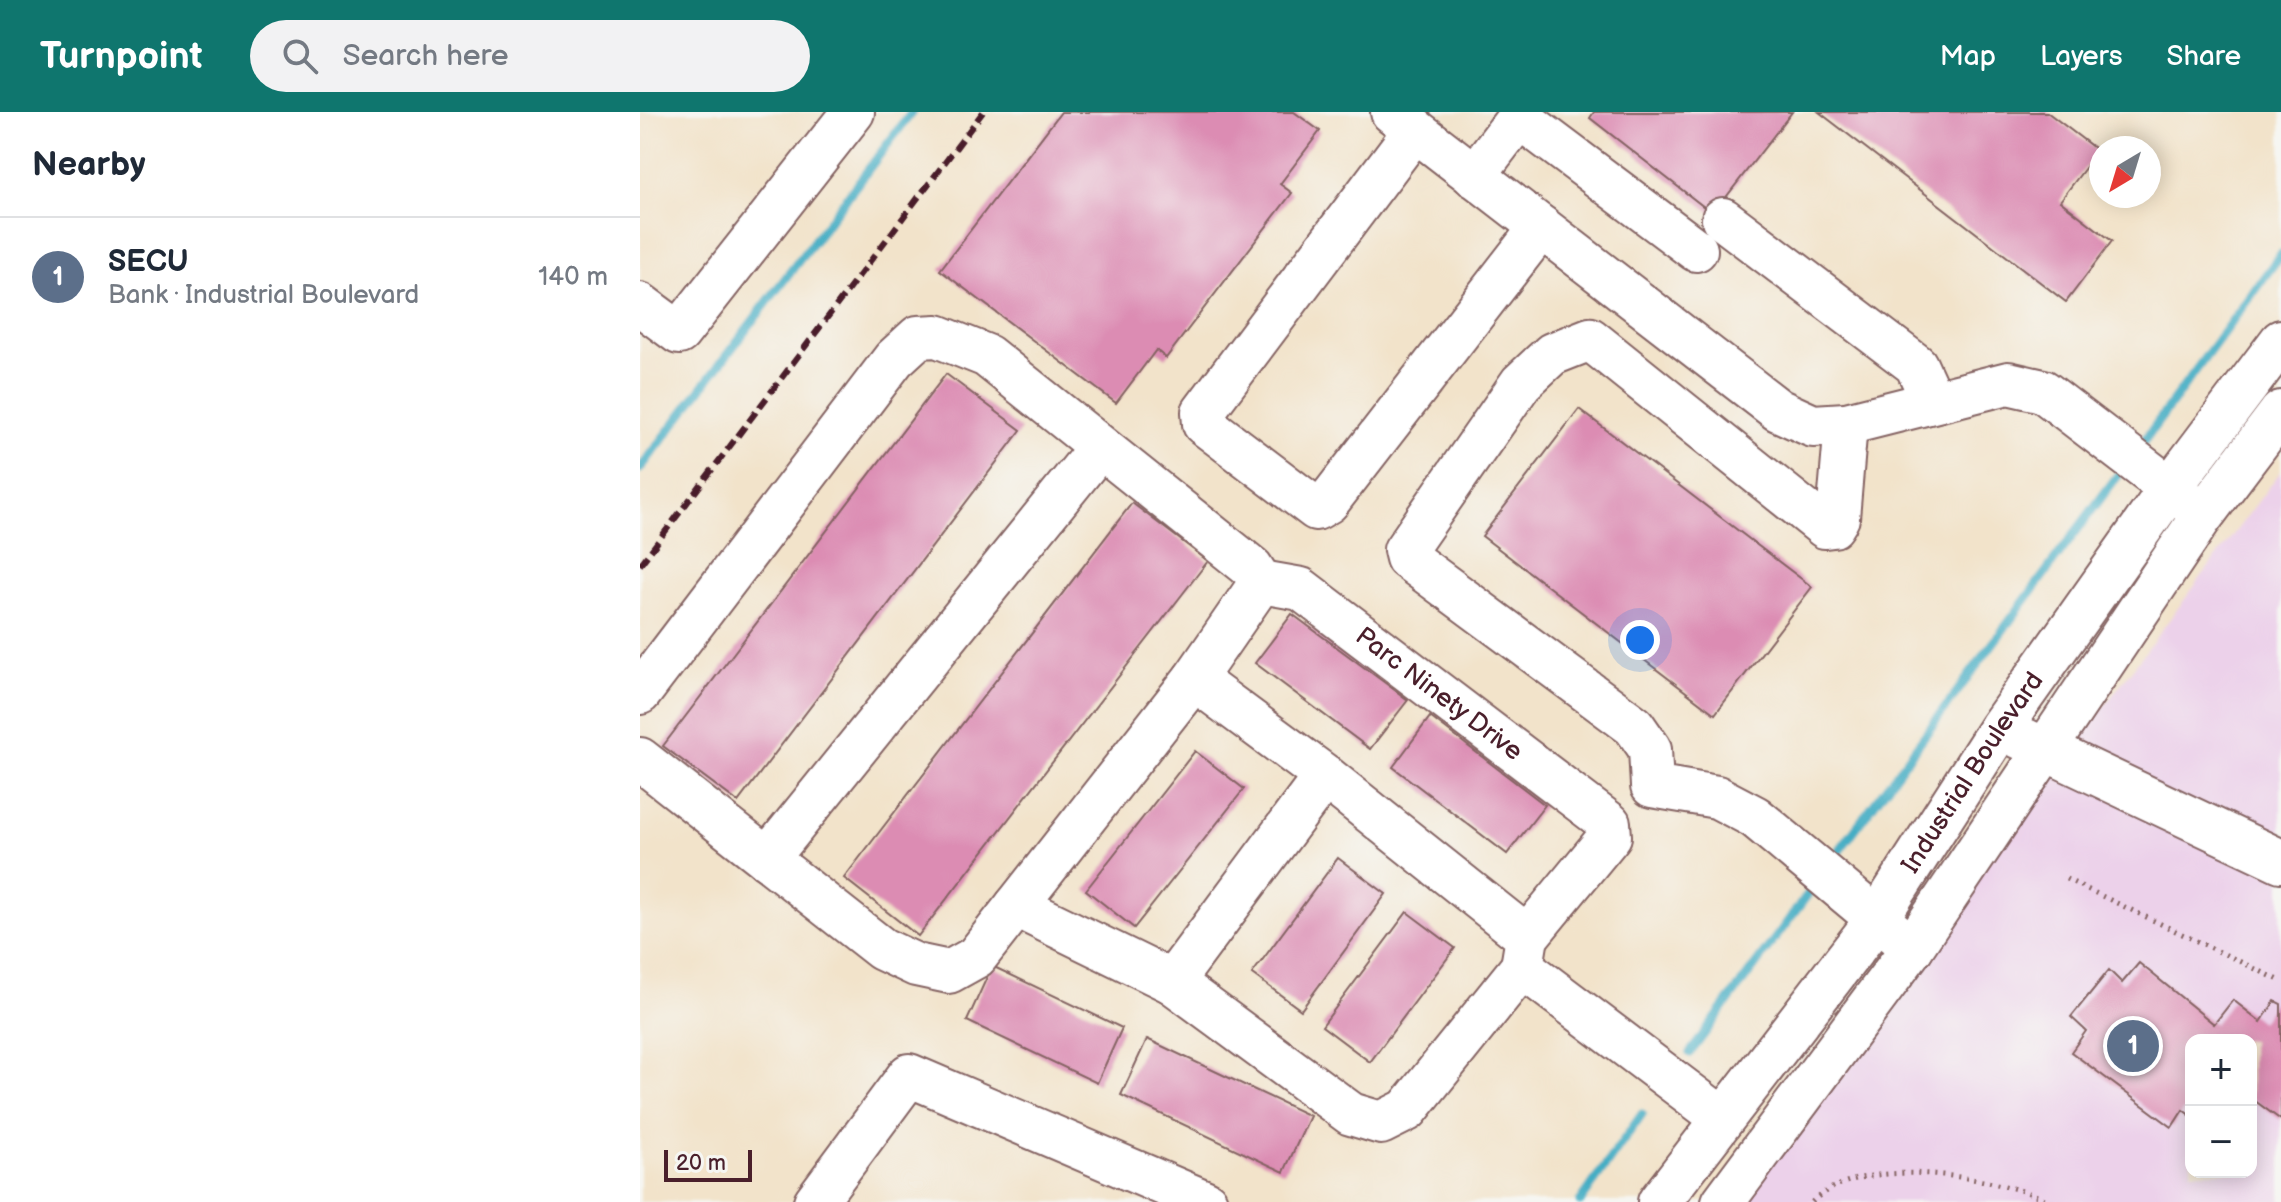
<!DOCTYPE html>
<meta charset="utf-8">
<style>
:root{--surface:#fff;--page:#f2f2f3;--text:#1f2937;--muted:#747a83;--line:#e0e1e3;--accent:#0f766e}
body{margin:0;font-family:"Balsamiq Sans",sans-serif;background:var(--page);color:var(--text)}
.controls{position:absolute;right:24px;bottom:24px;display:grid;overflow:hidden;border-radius:16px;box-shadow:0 4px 20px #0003}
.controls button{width:72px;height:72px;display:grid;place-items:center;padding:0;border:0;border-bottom:2px solid var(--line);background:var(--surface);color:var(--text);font:40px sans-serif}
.compass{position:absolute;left:1449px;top:24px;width:72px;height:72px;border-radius:50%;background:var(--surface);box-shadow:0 4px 20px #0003;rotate:218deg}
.scale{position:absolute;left:24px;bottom:20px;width:88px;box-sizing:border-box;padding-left:8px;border:4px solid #4a1f2b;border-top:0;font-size:22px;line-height:28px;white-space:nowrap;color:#4a1f2b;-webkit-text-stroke:6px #f6f6f2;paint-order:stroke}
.you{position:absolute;left:1000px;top:528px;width:28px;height:28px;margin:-20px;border:6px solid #fff;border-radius:50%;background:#1a73e8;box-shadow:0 0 0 12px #1a73e833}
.badge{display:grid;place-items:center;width:52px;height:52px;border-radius:50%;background:var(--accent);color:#fff;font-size:26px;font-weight:700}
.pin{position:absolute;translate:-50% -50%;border:4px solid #fff;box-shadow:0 2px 8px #0006}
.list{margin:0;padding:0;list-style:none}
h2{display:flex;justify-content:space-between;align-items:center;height:104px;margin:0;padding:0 32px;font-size:34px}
h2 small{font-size:26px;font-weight:400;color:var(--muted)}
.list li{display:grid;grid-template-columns:52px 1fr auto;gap:24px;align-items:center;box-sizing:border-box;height:120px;padding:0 32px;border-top:2px solid var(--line)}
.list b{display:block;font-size:30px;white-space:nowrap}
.list p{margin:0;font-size:26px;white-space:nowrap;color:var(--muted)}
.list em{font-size:26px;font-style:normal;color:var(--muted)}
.icon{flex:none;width:44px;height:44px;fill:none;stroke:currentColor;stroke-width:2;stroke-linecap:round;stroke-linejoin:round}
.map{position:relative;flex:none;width:1641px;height:1090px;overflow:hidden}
header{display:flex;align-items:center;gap:48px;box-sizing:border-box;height:112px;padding:0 40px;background:var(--accent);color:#fff}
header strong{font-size:38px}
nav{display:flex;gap:44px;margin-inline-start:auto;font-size:28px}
.search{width:560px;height:72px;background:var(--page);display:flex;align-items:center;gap:20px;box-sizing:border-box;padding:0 28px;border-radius:44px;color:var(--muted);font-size:30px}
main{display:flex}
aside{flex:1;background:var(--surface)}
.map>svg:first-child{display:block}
.built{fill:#ecd1ea;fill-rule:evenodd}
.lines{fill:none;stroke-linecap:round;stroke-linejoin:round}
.stream{stroke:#44adc4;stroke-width:9}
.building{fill:#dc8cb3}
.minor-casing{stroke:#856463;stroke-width:46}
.path{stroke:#856463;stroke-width:5;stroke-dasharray:2 6;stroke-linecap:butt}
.minor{stroke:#fff;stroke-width:42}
.rail{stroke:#4a1f2b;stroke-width:6;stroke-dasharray:12 6;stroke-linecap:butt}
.labels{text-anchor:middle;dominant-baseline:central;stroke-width:8;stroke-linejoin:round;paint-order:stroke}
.street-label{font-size:26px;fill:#4a1f2b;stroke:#f6f6f2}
</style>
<header>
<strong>Turnpoint</strong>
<div class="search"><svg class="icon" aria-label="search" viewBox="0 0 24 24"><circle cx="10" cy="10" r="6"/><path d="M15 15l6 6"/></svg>Search here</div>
<nav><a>Map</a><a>Layers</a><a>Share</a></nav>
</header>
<main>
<aside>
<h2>Nearby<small></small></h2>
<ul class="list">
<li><span class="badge" style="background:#5c6f8a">1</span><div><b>SECU</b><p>Bank · Industrial Boulevard</p></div><em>140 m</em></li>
</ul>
</aside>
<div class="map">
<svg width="1641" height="1090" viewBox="0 0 1641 1090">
<rect width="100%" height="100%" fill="#f6f6f2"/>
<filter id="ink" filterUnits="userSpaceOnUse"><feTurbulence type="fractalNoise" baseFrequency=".0125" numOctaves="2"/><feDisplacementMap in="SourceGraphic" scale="16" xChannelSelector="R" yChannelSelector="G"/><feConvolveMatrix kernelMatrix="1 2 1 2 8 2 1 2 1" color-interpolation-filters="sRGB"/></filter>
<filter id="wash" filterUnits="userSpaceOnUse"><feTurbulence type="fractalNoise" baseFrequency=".006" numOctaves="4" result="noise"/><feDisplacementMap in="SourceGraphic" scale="32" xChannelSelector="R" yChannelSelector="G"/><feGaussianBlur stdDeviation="1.8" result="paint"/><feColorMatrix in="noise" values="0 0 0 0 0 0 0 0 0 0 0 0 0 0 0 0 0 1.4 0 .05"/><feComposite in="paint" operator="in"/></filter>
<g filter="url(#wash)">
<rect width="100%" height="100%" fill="#f2e3ca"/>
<path class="built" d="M1641,359V1090H1092ZM1551,928H1611V1060H1551Z"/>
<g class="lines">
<path class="stream" d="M1498,337L1641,142
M0,357L272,0
M1190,751L1484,355
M1050,941L1177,770
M940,1090L1002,1002"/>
</g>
<g id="blocks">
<path class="building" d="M421,0H654L680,19L640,72L652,81L526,246L516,238L476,291L300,158Z
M954,0H1152L1073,102L950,6Z
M1179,0H1407L1458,39L1420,89L1472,129L1426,190Z
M306,262L381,318L98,690L23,634Z
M939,297L1172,475L1075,602L842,424Z
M492,391L568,449L278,824L204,766Z
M652,502L768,588L730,637L615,551Z
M790,605L905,693L867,742L753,655Z
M555,639L604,677L494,816L446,778Z
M698,746L746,782L661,898L612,862Z
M767,800L815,836L730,950L682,914Z
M1499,851L1574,912L1593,888L1621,910L1635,889L1641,892V1008L1611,986V928H1551V1004L1543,998L1532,1015L1431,940L1446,919L1431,905L1469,858L1482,871Z
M352,854L482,916L457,971L327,909Z
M507,927L670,1004L644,1060L481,983Z"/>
</g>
</g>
<g filter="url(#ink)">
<use href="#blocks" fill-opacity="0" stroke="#856463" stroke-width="2"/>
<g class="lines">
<defs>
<g id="minor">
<path d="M752,0L1138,298L1173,314L1206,312L1368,271L1403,279L1552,393"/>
<path d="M883,0L879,5L1056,138"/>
<path d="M775,18L563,300L564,312L676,397L688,390L901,115"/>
<path d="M834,64L879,5"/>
<path d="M1083,107L1276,253L1292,288"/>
<path d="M0,192L39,221L213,0"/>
<path d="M1206,312L1198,406L1193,414L1185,415L950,227L912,242L881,271L765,438L767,446L994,614L1010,637L1012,674L1077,685L1115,705L1272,836"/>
<path id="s1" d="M621,470L661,477L969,711L970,724L887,825"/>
<path d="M554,567L685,664L887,825L882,855L1082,1006"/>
<path d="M0,581L254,247L278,225L297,224L347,244L612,456L621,470L554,567L336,845L309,860L276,853L242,837L0,647"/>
<path d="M1379,625L1641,749"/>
<path d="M685,664L532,870L711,1002L741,1011L767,998L882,855"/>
<path d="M127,747L460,335"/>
<path d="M376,794L532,870"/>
<path d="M175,1090L269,963L566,1090"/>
<path id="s2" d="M1019,1090L1237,807L1360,616L1530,376L1641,229"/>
<path d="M1083,1090L1272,836L1560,407L1641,300"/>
</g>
</defs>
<use href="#minor" class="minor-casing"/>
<path class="path" d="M1426,767L1641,869
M1172,1090C1221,1041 1355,1064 1412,1090"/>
<use href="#minor" class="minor"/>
<path class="rail" d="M0,453L343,0"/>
</g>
</g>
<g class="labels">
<g class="street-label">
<text stroke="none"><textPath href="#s1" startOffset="214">Parc Ninety Drive</textPath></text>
<text stroke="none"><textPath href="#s2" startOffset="532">Industrial Boulevard</textPath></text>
</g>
</g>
</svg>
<div class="controls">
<button>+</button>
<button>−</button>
</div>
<svg class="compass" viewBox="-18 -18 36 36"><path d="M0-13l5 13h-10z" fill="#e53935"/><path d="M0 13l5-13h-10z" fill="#747a83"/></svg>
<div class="scale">20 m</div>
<div class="you"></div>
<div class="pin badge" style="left:1493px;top:934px;background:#5c6f8a">1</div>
</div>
</main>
